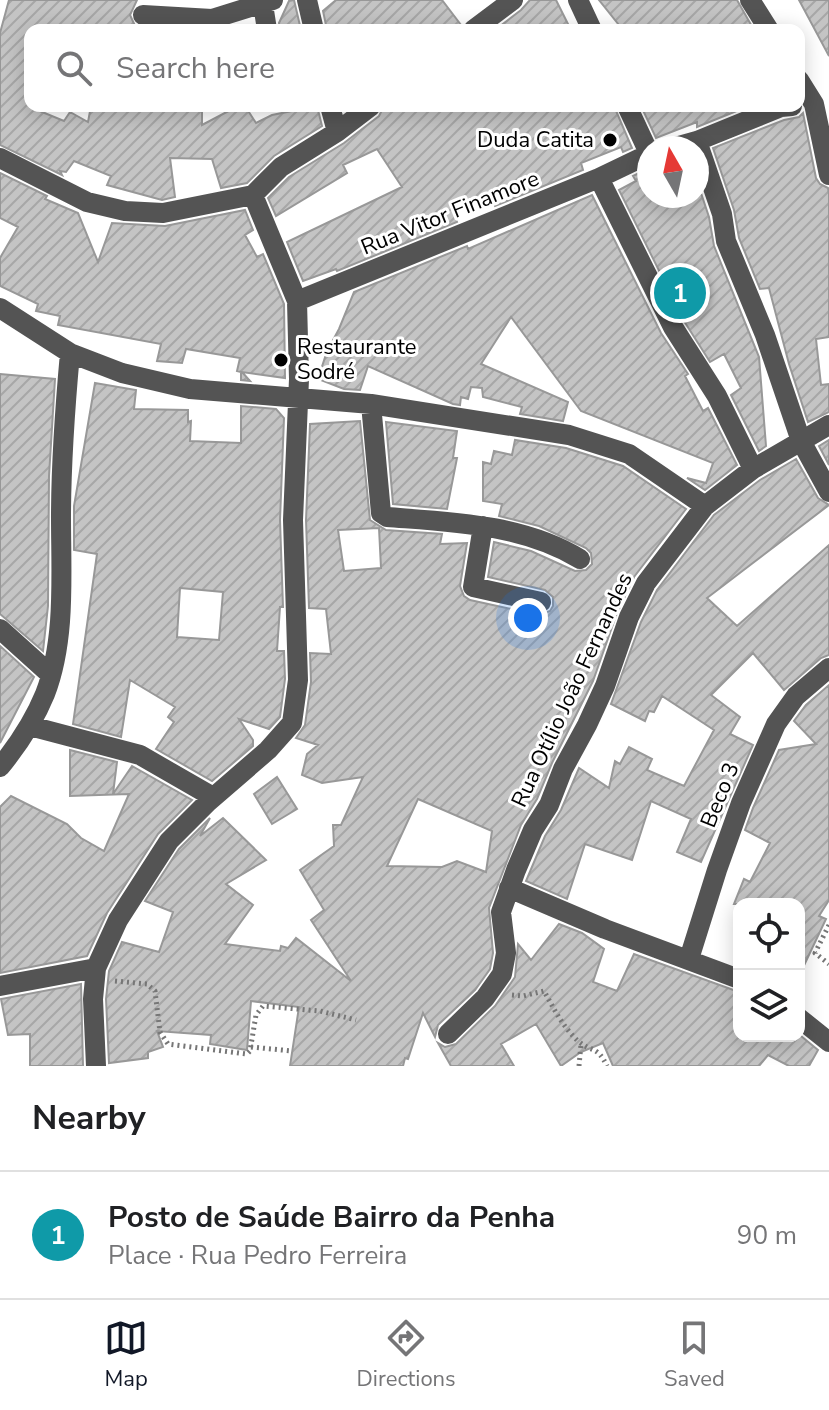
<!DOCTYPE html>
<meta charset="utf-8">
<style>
:root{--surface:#fff;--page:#f6f6f6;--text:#202124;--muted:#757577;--line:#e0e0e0;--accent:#111827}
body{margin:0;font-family:"Nunito Sans",sans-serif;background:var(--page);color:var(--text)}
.controls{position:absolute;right:24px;bottom:24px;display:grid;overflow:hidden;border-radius:16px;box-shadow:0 4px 20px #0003}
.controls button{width:72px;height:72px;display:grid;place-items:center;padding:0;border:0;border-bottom:2px solid var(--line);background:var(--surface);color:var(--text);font:40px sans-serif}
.compass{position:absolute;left:637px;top:136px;width:72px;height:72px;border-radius:50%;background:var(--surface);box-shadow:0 4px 20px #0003;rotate:351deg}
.you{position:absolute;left:528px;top:618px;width:28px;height:28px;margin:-20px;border:6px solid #fff;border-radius:50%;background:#1a73e8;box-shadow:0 0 0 12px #1a73e833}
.badge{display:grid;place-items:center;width:52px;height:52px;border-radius:50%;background:var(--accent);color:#fff;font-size:26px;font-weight:700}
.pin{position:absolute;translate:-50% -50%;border:4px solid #fff;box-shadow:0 2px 8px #0006}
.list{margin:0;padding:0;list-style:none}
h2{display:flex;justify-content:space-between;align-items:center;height:104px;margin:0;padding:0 32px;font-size:34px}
h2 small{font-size:26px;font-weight:400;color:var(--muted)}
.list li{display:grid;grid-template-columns:52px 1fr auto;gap:24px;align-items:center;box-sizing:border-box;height:128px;padding:0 32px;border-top:2px solid var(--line)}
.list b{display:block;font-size:30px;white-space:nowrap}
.list p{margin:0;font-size:26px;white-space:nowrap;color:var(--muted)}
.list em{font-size:26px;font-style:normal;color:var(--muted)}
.icon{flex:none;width:44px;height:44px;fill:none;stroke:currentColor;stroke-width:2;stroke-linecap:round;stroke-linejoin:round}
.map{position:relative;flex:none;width:829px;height:1066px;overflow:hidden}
.search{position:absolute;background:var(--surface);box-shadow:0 4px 20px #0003;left:24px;right:24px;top:24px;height:88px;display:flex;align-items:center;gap:20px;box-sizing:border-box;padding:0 28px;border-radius:16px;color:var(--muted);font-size:30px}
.sheet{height:232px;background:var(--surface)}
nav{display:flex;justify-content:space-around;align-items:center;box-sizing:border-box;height:112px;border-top:2px solid var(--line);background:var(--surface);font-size:22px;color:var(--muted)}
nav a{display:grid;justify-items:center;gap:4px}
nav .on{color:var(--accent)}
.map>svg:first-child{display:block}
.building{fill:url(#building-hatch);stroke:#989898;stroke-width:2;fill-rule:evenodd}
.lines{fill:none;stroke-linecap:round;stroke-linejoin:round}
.path{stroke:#767676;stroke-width:5;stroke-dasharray:2 4;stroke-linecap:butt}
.minor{stroke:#545454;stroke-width:20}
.poi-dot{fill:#000;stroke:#fff;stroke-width:3}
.labels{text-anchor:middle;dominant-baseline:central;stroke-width:6;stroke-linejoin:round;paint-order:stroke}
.poi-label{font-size:22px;fill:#000;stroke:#fff;text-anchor:end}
.street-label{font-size:22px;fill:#000;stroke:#fff}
</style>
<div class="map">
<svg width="829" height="1066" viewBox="0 0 829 1066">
<defs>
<pattern id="building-hatch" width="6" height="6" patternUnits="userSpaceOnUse" patternTransform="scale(2)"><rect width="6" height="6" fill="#c4c4c4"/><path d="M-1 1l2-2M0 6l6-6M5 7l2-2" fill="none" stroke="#a7a7a7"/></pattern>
</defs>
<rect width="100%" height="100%" fill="#fff"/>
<path class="building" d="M9,0H137L130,15L137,30H30V107L64,121L70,112L88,122L91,106H202V125L238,106H245L256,123L272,115L317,106L322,126L274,156L247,183L221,188L212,159L170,158L175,197L162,200L107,185L111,176L74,161L66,172L60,171L62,175L0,145V33Z
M294,0L301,30H280L279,23L289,1Z
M336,0H442L461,25L460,30H327L323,11Z
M530,0H556L571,30H495L521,10Z
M599,0H737L754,30H623Z
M799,0H829V56Z
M384,106H614L632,148L623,152L621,147L581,163L583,170L495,206L489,195L453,210L457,222L337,271L336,269L303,281L287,242L402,187L377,149L343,165L347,173L276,216L268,198L289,177L344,143L379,116Z
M641,106H749L697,127V122L656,138Z
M803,113L816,178L820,184L828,188L829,194V337L816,339L821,385L829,384V412L808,422L789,364L769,288L760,289L739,238L734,210L713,148L784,120L799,117Z
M649,168V196H697V181L709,217L714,246L759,357L766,446L759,451L731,395L741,388L724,354L710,362L684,321L619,190L636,181L633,176Z
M0,173L47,196L45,199L78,213L98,262L112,223L165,226L245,210L253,230L245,235L257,257L263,254L284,304L285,378L242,372L250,381L241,380V372L237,371L240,358L186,349L182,363L157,361L161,344L58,325L60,316L36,311L38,304L0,286V258L18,227L0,218Z
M592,195L661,333L688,374L685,376L703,411L708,408L737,465L705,490L687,478L706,483L713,463L581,411L511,317L481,364L568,402L563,421L520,414L522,407L483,397L482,388L471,387L468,399L461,397L460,405L453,404L368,366L360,390L344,389L318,379L330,342H332L339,329L354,292L467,246L468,249Z
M0,374L55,379L49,476L48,606L43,651L0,614Z
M95,383L136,390L134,409L188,410V422L191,421L190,441L241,443V406L276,409L284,418L280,520L283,607H280L277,651H284L285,679L280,717L269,729L239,719L253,740V746L212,781L156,749L174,722L168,717L175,707L130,680L121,737L73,724L97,554L74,550V506ZM180,588L223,592L219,640L177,637Z
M360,421L370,520L386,530L442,534L440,544L467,543L460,586L464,596L470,600L539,615L550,611L553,606V597L545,590L488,577L494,542L531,551L575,571L586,570L592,564L591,553L586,548L539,526L499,516L502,504L483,501V462L491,464L494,451L512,455L515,440L566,448L623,466L686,509L634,577L617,613L593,681L552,763L537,799L521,825L489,908L493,953L490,969L475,990L438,1025L435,1037L423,1013L408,1059L405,1058L403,1066H290L299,1007L251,1001L247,1050L210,1044L211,1035L157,1031L163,1047L148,1052V1058L109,1063L106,999L109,971L122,942L159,952L173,912L145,901L179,849L210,818L200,836L223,818L266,860L226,884L253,905L225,944L280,951L281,946L288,948L296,938L351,981L311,920L324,910L300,870L334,846L333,825H341L363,777L322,783L302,775L307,754L318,745L296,738L305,725L311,682L310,653L331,654L326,609L309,608L306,520L310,424ZM379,528L381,568L344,571L338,530ZM418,799L492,831L486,872L457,861L442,867L387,866Z
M386,422L457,431L453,458H457L447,509L393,504Z
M829,440V465L819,446Z
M796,459L818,498L829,505L707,598L737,626L829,545V655L821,658L784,690L753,653L711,695L740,717L730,734L753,745L701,862L677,852L691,819L651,801L632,860L585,844L567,899L526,881L545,836L561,810L579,768L609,788L615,761L620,764L629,747L652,759L647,770L684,786L714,730L662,696L654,712L649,711L645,721L611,704L641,622L657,590L714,515L760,480Z
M0,646L34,677L0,743Z
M829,685V900L819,916L826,919L799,976V904H734L744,879L750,882L770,843L745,830L753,808L779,750L816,744L794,721L806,705Z
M70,750L117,762L113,794L132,766L192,800L158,834L107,913L87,956L0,973V807L11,796L67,824L81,838L104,851L129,794L70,796Z
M277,777L297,809L272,824L254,794Z
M559,924L582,933L604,949L593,982L617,991L634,954L739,992V1036H801L818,1050L809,1066H789L768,1055L759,1066H613L603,1043L581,1052L561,1066L536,1024L501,1044L514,1066H451L438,1043L445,1047L456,1044L495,1006L515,977L518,944L531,960Z
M81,984L83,1066H30V1034L8,1035L1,999Z"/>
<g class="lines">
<path class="path" d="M829,925L815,953L829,964
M115,981L147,984L155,991L160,1032L168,1044L247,1054L250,1051L256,1015L263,1006L320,1011L356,1020
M512,995L523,996L544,991C554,1009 563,1027 578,1041C592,1053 597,1045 607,1066
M251,1047L292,1051
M579,1066L581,1044"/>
<path class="minor" d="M307,0L314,30
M578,0L592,30
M750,0L769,30
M263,4L267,30
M143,15L212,19L273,0
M473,30L513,0
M799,80L814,104L829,175
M330,106L337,132
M627,106L649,153
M697,141L722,214L726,241L765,335L801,441L829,492
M672,148L697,141L781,107L792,106
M0,158L87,202L125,211L163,213L253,195L281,167L337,132L371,106
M599,178L673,327L717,396L753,469
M297,301L599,178L649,154
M0,308L70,353L122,373L190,389L371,404L569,435L629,454L705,506
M371,404L380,502L381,513L387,517C451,522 523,524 580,559
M483,526L473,587L541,602
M0,629L51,675
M30,726L140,755L213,797
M0,767C18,745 34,721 45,694C66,640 61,575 61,518C61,463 65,408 70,353
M509,888L605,929L739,979
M689,959L717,870L741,803L776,724L796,696L829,668
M0,986L96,968
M799,1018L829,1042
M448,1034L485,998L502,974L506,953L501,912L516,870L533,830L549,805L563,769L587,725L605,686L629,617L646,583L705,506L753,469L829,425
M96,1066L93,999L96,968L118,920L169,841L208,802L268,750L292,723L298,680L293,520L299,379L297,301L253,195"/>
</g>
<g class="poi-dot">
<circle cx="610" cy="140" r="8"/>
<circle cx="281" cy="360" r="8"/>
</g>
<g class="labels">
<g class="poi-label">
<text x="594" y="140">Duda Catita</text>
<text x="297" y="347" text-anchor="start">Restaurante<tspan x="297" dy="25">Sodré</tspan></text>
</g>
<g class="street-label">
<text transform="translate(450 213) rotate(-22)">Rua Vitor Finamore</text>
<text transform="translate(572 690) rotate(-65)">Rua Otílio João Fernandes</text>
<text transform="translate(720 795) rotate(-68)">Beco 3</text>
</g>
</g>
</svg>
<div class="controls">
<button><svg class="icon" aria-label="locate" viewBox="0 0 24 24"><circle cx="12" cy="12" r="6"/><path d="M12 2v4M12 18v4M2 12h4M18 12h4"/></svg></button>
<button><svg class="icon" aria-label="layers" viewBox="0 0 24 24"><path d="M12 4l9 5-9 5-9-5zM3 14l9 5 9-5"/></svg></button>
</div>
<svg class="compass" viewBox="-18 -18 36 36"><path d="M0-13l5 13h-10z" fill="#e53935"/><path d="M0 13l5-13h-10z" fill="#757577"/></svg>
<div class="you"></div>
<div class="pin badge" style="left:680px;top:293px;background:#0f9aa8">1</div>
<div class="search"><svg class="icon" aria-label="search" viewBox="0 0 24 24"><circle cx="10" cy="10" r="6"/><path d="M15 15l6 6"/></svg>Search here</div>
</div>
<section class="sheet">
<h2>Nearby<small></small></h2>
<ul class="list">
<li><span class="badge" style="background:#0f9aa8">1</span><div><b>Posto de Saúde Bairro da Penha</b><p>Place · Rua Pedro Ferreira</p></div><em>90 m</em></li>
</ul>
</section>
<nav>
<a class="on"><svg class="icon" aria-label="map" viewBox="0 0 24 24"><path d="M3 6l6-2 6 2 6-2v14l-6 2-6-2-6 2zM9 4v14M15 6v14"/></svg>Map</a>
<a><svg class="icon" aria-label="directions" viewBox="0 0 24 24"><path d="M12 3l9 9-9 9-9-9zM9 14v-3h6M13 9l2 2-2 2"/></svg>Directions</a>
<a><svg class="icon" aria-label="saved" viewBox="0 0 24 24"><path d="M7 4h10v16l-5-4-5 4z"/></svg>Saved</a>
</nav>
